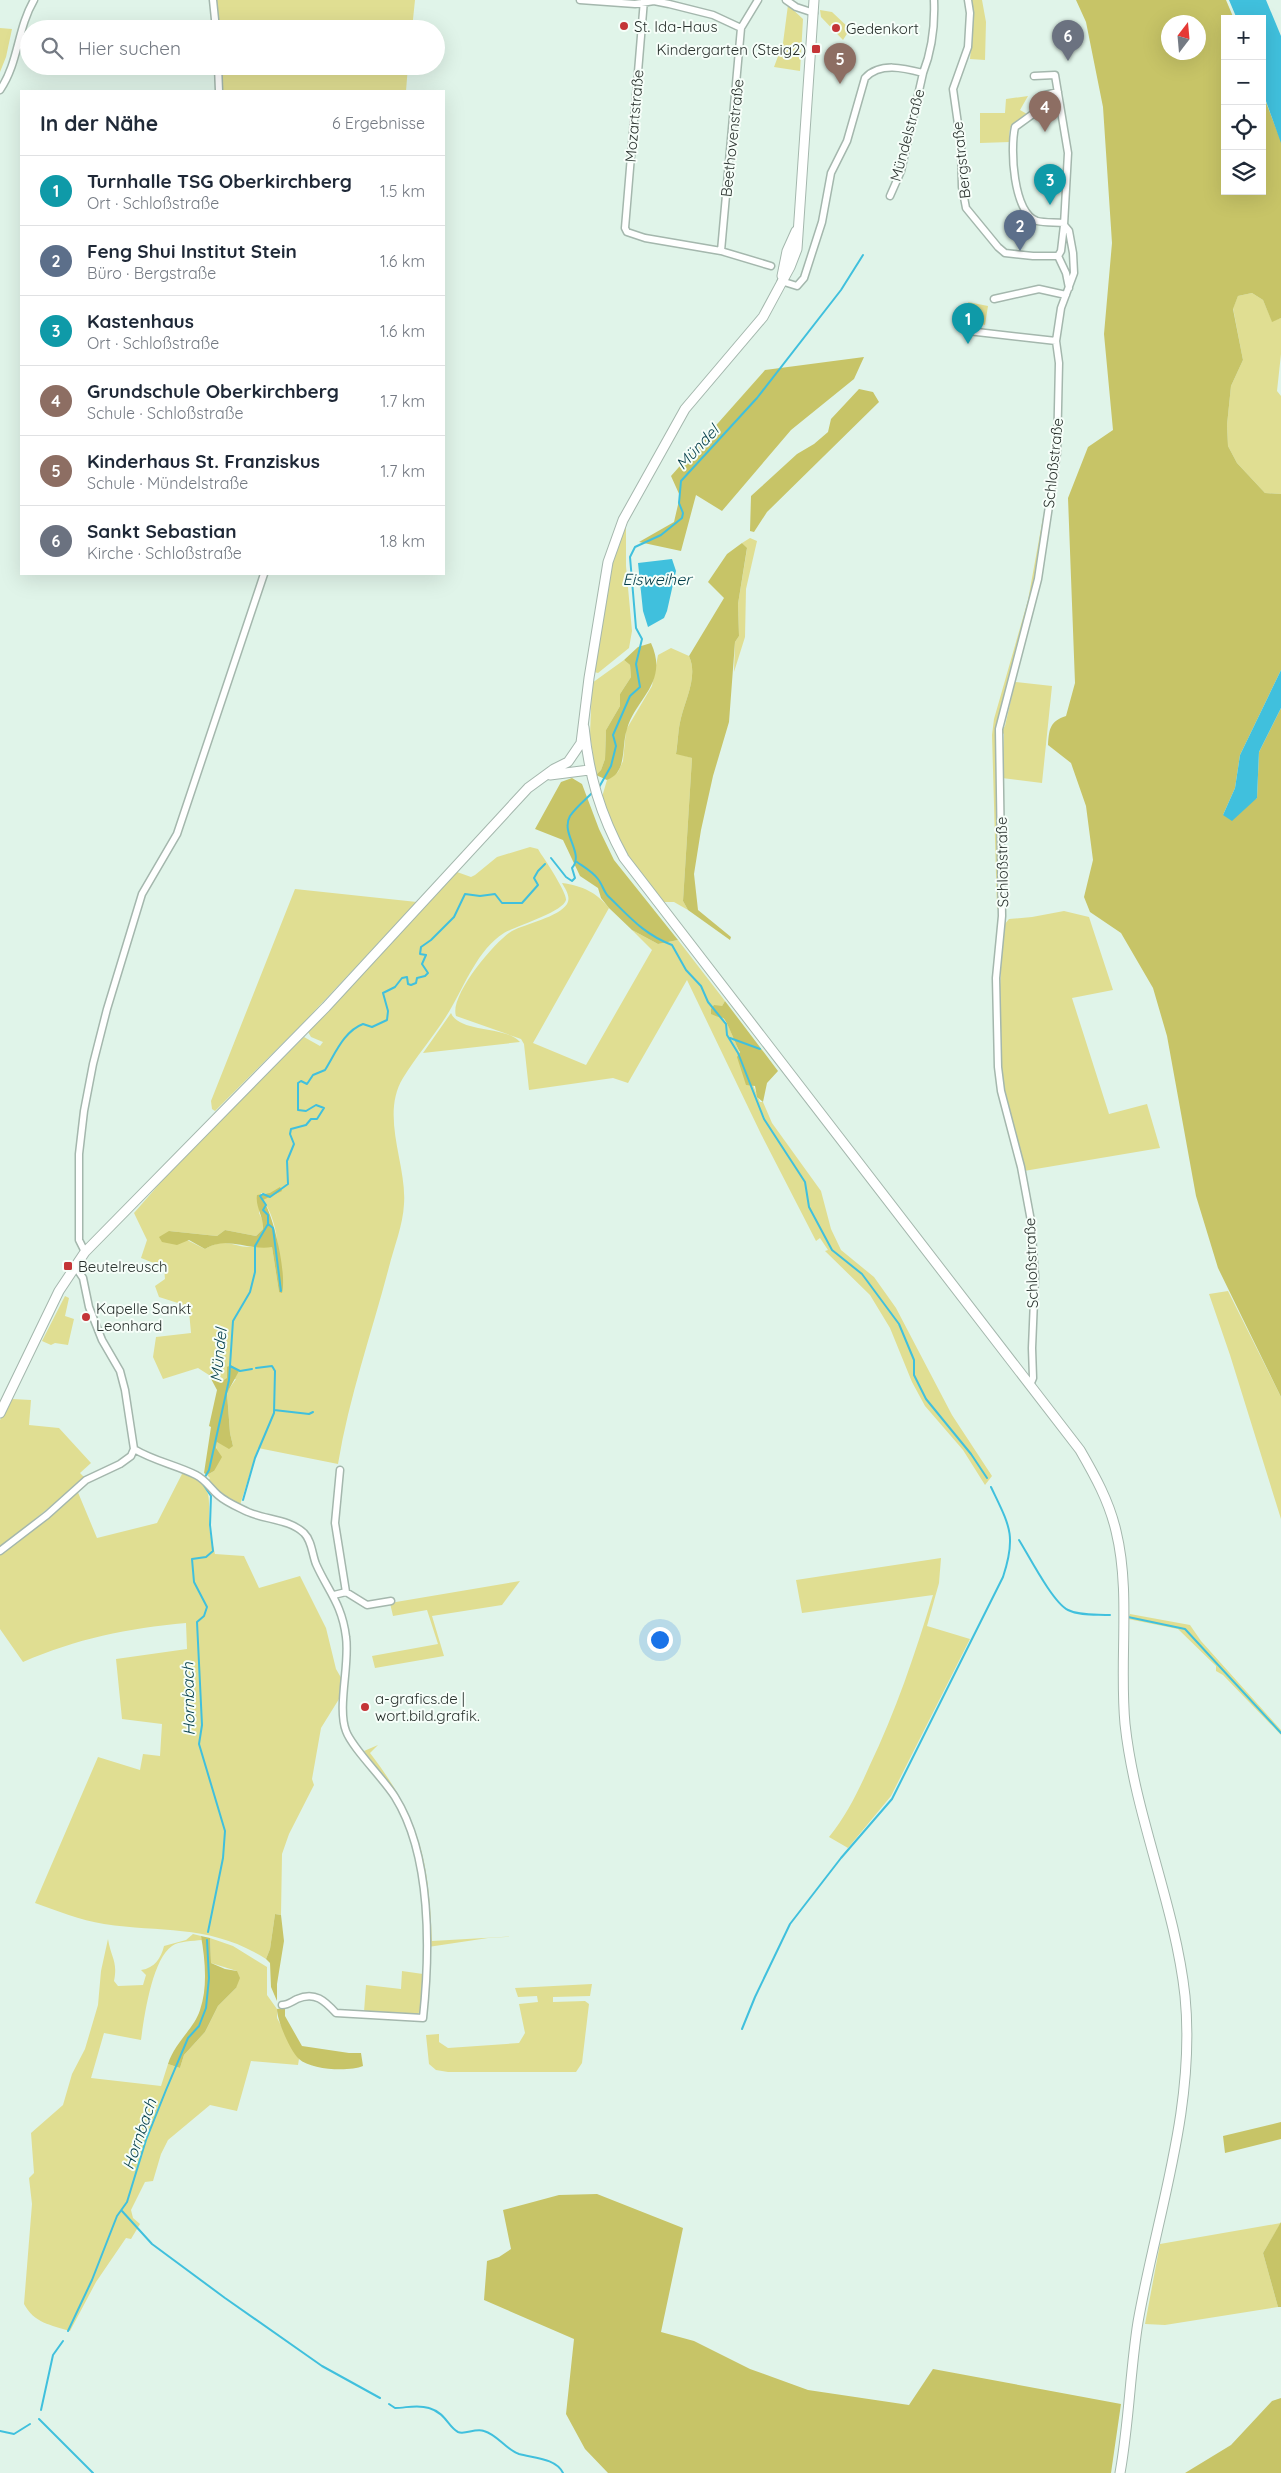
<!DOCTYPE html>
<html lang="de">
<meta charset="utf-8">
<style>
:root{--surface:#fff;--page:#f2f2f3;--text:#1f2937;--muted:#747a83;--line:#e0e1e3;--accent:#b45309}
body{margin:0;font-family:Quicksand,sans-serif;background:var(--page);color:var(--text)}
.controls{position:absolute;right:15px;top:15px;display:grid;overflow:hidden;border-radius:0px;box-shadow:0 5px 20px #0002}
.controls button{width:45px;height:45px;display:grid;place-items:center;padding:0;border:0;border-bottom:1px solid var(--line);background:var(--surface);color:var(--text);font:25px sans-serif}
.compass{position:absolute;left:1161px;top:15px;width:45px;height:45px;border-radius:50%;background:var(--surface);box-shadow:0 5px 20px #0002;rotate:16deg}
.you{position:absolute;left:659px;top:1639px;width:18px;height:18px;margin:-12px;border:4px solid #fff;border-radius:50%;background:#1a73e8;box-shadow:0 0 0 8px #1a73e833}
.badge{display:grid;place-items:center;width:32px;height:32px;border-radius:50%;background:var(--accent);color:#fff;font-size:16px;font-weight:700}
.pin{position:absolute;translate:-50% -41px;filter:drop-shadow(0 1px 2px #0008)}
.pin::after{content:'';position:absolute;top:26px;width:18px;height:15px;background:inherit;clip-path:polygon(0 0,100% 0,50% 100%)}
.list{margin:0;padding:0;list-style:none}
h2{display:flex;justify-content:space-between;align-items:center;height:65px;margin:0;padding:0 20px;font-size:21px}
h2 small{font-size:16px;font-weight:400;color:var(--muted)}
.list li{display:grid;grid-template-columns:32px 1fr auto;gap:15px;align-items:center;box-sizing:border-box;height:70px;padding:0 20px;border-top:1px solid var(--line)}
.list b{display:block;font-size:19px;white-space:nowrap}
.list p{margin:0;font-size:16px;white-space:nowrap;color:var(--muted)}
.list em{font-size:16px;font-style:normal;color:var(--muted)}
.icon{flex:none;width:28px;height:28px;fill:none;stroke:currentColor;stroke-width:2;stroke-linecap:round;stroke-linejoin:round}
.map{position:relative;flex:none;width:1281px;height:2473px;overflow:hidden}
.search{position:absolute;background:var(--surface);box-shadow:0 5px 20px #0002;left:20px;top:20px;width:425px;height:55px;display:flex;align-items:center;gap:12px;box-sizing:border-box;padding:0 18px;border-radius:28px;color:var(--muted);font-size:19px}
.panel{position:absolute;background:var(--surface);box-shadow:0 5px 20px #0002;left:20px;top:90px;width:425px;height:485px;border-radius:0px}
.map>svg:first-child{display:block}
.green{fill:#e0de92;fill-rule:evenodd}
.forest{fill:#c7c467;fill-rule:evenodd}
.water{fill:#40c0dd}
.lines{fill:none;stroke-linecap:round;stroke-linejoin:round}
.stream{stroke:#40c0dd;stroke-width:2}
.street-casing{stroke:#a4b7ad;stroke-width:9}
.secondary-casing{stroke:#a4b7ad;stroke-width:11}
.street{stroke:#fff;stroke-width:6}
.secondary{stroke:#fff;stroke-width:9}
.poi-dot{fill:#c43537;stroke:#f6fef9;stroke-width:2}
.labels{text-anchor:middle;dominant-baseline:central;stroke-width:4;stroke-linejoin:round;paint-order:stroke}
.poi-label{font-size:15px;fill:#29312d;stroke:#f6fef9;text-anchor:start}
.street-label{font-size:15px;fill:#29312d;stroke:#f6fef9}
.water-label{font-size:16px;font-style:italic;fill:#023d49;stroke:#f6fef9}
</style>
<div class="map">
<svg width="1281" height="2473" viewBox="0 0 1281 2473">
<rect width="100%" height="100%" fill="#e0f4e9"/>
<path class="green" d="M215,0H415L412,29H218Z
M971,0H982L986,22L985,60L970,59L973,27Z
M788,5L803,19L800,71L774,67L783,43Z
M820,10L832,12L850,29L843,40L821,17Z
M0,28L12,29L6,57L0,72Z
M220,66H408L406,91H220Z
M1028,96L1020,110L1027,114C1014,124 1007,124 1010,142L980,143V113H1005L1006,99Z
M1252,293L1263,300L1272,321L1281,318V354L1277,391L1281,396V494L1265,493L1237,463L1228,446L1227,425L1231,386L1243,360L1233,308L1238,296Z
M968,302L988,306L985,325L971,322L972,309Z
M1044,512L1039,559L1030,600L995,732L999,814V907L997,909L992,735L994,719L1028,600Z
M626,523V566L632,631L629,648L598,673L594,672L613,558Z
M750,538L757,541L746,589L745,637L734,672L735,642L739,636L738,604L747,549L742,543Z
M671,648L689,656C698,676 686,698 681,718C678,729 678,742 676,753L692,758L683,901L688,910L674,902H663L629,858L613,829L602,797L607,780L618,772L623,761L626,730L652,686L658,655Z
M624,660L630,665L631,677L620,694V706L606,730L605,759L601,770L596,775L590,735L592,683Z
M1015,682L1052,686L1042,783L1002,778L1004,734L1001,732L1005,726Z
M530,847L538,849L541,854C546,861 567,893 566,900C563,912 516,926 504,933C478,949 465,985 450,1010C436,1034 417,1055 403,1078C380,1116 407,1164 404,1204C403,1225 394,1247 389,1267C372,1332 349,1397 338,1464L258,1448L240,1505L222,1495L208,1481L210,1478L207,1475L214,1471L217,1442L233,1446L230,1433L227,1392L236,1379L224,1380L212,1369L209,1375L198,1368L163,1379L153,1357L156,1337L191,1333L189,1311L182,1308L181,1304L159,1297L155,1286L165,1279L164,1267L141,1258L147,1240L134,1213L174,1167L304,1037L320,1046L323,1042L311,1037L308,1032L457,872L471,877L475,875L497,857ZM261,1193L270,1194L263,1200C281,1226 279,1262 279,1292L272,1247C262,1246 250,1248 240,1246C225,1242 218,1241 205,1249L169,1231L217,1236L225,1230L256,1236L263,1229V1221L259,1213Z
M562,883C583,886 596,892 609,908L533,1043L586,1065L652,950L632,930L658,944L678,940L725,1001L722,1006V1018L728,1025L760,1102H763L772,1123L821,1191L831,1229L841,1250L874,1277L896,1308L952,1415L992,1476L985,1485L963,1450L925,1406L912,1382L890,1328L870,1295L825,1251L828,1250L820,1238L816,1241L761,1134L687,980L628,1083L613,1078L529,1090L524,1044L521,1039L456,1016C449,996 495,941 512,931C525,924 559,917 567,904C571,897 566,890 562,883Z
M295,889L417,902L306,1020L215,1111L212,1109L211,1101Z
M1064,911L1089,917L1113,990L1072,998L1109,1114L1147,1104L1160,1148L1024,1171C1017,1143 1006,1114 1003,1085C996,1032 1000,978 1004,925L1009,919L1032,917Z
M451,1013C459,1033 507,1026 520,1042L423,1053Z
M1228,1291L1281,1397V1519L1230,1355L1209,1294Z
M65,1296L69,1298L65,1316L74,1319L68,1345L55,1343L51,1345L42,1341Z
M12,1399L31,1400L29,1425L59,1428L91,1463L80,1473L85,1478L0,1548V1420Z
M183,1472C213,1487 209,1493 209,1522C209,1533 213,1544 215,1554L244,1556L259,1588L300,1576L326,1628L336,1669L343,1681L339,1699L321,1728L312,1779L314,1785L289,1834L282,1854L281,1915L275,1914L270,1949L266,1959C211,1924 165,1933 104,1924C80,1920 57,1911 35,1903L98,1757L140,1770L143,1754L160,1756L162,1724L122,1719L116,1659L187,1649L186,1623C128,1628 76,1639 23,1662L0,1629V1553L77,1490L97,1538L157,1523Z
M941,1558L939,1583L927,1626L970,1639L891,1796L848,1848L829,1837C846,1816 858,1792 869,1767C896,1711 915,1654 933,1595L802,1613L796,1580Z
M520,1581L502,1605L432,1616L444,1656L375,1668L372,1656L438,1644L427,1610L393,1616L390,1603Z
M1130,1614L1190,1625L1201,1641L1281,1730V1735L1223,1675L1216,1671V1666L1178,1629L1128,1619Z
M378,1745L370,1753C420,1818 429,1860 432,1941L554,1934L488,1938L428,1947L422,1870L397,1795L364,1751Z
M193,1934L201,1936L202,1940C193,1941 179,1941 172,1946C152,1959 144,2018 141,2040L104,2033L91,2078L161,2086L168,2064L180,2068L184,2055L205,2032L218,2006L236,1988L237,1971L211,1963L210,1938L233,1946L267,1967V1995L277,2009V2018L299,2059L298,2065L251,2061L237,2111L210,2105L168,2140L161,2154L153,2181L145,2182L131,2210L133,2218L140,2224L131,2239L126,2238L96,2282L70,2331C51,2325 34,2323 24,2304L32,2204L29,2178L34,2173L31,2133L63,2105L72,2074L85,2049L98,2005L101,1971L108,1939C111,1958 118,1961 114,1981L118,1986L143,1985L146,1975L141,1970C155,1968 161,1958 164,1946L186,1940Z
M402,1971L423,1974L422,2010L415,2016L364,2012L366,1985L401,1989Z
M592,1984L590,1996L553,1997V2002L585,2001L589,2004L582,2063L576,2072H448L436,2070L429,2064L426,2035L439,2034V2042L448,2048L519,2043L525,2033L519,2004L538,2002L537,1996L518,1997L515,1988Z
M1281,2223L1263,2253L1278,2307L1165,2325L1145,2324L1160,2244Z"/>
<path class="forest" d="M1076,0H1226L1234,19H1225V191H1262V92L1281,141V318L1272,322L1263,300L1252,293L1238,296L1233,309L1243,360L1231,386L1227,425L1228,446L1237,463L1265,493L1281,494V670L1240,755L1235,788L1223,815L1257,798L1259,752L1281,708V1397L1218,1268L1196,1196L1167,1036L1153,988L1121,933L1090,912L1084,897L1093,860L1086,806L1071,763L1048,745C1049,729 1050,721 1066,716L1075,683L1068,498L1088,447L1113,430L1104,334L1112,243L1103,107L1086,22ZM1168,22H1198V52H1168Z
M864,357L854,379L791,430L722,511L696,495L681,551L639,542L674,522L680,496L671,476L765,370Z
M859,389L873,392L879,402L767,512L754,532L750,531L751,496L797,454L814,444L828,432L831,419Z
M742,543L747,548L738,604L739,636L735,642L729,722L713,776L701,830L694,874L698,910L731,937L730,940L688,910L683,901L692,758L676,754C678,742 678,729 681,718C686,698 698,676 689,656L724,598L708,582L727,554Z
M651,643C669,683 636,698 627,729C621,746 628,772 607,780L596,775L601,770L605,759L606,730L620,706V694L631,677L630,665L624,660L638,647Z
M572,778L582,784L599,829L614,860L678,940L658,944L632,930L609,908L601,898L598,888L580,876L563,840L535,829L561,782Z
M725,1001L778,1071L767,1083L763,1102L757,1097L755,1086L746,1085L737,1057L740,1052C736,1046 727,1020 723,1018C719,1017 715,1016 711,1014V1009L714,1005L722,1006Z
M280,1187L282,1191L263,1200C274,1216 287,1275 282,1293L279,1292L272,1247C248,1251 227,1235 205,1249L189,1240L177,1245L162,1242L159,1237L169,1231L217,1236L225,1230L256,1236L263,1229C264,1217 255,1207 257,1195L270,1193Z
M231,1365L239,1371L227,1393L230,1433L233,1446L229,1449L217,1442L216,1448L222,1457L214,1471L207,1475L204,1473L211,1427L209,1426L217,1390L209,1375L212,1369L218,1377L224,1380L227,1378V1367Z
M275,1914L281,1915L284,1941L277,1984V2001L271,1987L270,1963L266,1959L270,1949Z
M201,1936L210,1938L211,1963L225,1969L237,1971L240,1978L236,1988L218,2006L205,2032L184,2055L180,2068L168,2064C175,2042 194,2029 200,2010C208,1987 205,1959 201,1936Z
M285,2008V2016L302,2046L349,2053H361L363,2066C349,2072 311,2070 299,2059C290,2051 277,2020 277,2009Z
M1281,2122V2139L1225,2153L1223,2136Z
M597,2194L683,2228L661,2332L694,2341L750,2369L808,2390L909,2405L933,2369L1121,2404L1111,2473H608L585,2449L566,2414L574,2339L484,2300L487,2261L499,2257L511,2249L503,2210L559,2195Z
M1281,2222V2307H1278L1263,2253Z
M1281,2398V2473H1185L1231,2445L1272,2401Z"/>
<path class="water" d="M1229,0H1266L1281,36V143L1262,90V19H1237Z
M672,559L676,571L667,611L664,618L648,627L643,611L638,563Z
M1281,670V708L1259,752L1257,798L1232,821L1223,815L1235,788L1240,755Z"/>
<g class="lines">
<path class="stream" d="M598,789L611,766L616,746L613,735L630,696L640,687L636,664L642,639L636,628L630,557L635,547L661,535L682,518L683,513L679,503L681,481L757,398L841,290L863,255
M551,858L566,877L572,881L575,878L572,868C585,853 560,834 570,816C576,807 585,800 592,793
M577,862C584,867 593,872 598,879C602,884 604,892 608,896C629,916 643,934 672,945L686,970L701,986L708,1002L726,1024L727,1035L738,1053L764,1119L805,1182L809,1207L832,1250L862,1274L899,1324L914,1360V1375L926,1399L971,1454L987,1478
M730,1038L760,1049
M281,1291L273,1228L268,1224V1215L263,1210L266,1205L260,1196L263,1194L270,1197L288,1184L287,1161L294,1144L290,1134L291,1129L306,1125L311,1119H317L324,1108L316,1105L306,1111L298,1110V1083L301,1081L307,1084L313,1075L325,1070C335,1054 344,1031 363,1024L372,1027L387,1020L388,1011L383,993L395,987L402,978L407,977L408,984L411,985L416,983L417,978L425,976L428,973L422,964L426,955L420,954L421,947L431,940L454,917L465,894L480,896L495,894L502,903H522L538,885L534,878L538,871L545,864
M230,1366L240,1371L252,1369
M274,1410L309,1414L313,1412
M205,1477L209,1470L229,1380L233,1321L250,1292L255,1272V1246L268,1224
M203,1484L211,1496L210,1525L213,1551L206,1557L192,1559L194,1582L207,1607L204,1616L197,1622L202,1725L199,1744L225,1831L223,1858L208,1932
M243,1500L255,1458L274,1413L275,1371L272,1366L256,1368
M1019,1540C1029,1556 1053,1603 1068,1610C1080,1616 1097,1614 1110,1615
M1128,1617L1185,1629L1281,1733
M742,2029L755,1997L790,1924L841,1858L892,1799L1003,1577C1017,1535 1009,1525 991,1487
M122,2211L152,2244L225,2298L322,2366L380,2398
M68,2331L92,2280L117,2216L127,2202L146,2140L166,2090L188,2038L199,2026L206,2008L209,1978L207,1940
M389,2404L395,2408C406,2408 417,2404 429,2408C446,2413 448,2427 458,2432C465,2435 475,2428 484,2431C498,2435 505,2449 519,2454C533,2458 556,2458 563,2473
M41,2410L53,2355L63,2341
M39,2419L93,2473
M0,2431L14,2434L30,2424"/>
<defs>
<path id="street" d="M213,0L216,29
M580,0L635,4L654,1L669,4L713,15L741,28
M644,0L625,228L627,232L645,238L721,251L771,266
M786,0L796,7L814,13
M968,0L970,13L968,47L953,89L961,145L962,187L966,208L998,247L1005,253L1033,256H1058
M218,66L219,91
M0,90C19,62 17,29 34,0
M1058,92L1041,96L1037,111L1015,127C1010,149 1013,212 1037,221C1045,223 1056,222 1064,223
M890,196L901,171L923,73C932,50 935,25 934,0
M721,251L741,28L758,0
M1058,256L1066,273L1069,288
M1058,256L1061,251L1064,225
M781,281L797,286L804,278L822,222L831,173L847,141L865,78C880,62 904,68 923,73
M994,299L1039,289L1066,295
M968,331L1056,341
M85,1252L79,1240V1154L84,1111L93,1064L107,1009L142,894L177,834L264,574
M1030,1385L1033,1378L1032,1348L1035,1276L1031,1221L1021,1167L1001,1091L998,1067L996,978L1002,916L999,729L1038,579L1057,453L1059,363L1056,341L1061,308L1074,273L1073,253L1069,231L1064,225L1068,153L1055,75L1034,76
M134,1449C154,1461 176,1465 196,1475C206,1480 210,1488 218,1495C227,1503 238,1507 248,1512C266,1520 289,1519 304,1533C312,1541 312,1554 316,1564C328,1591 342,1604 346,1637C350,1664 337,1707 346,1731C352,1748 384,1779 395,1797C432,1856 430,1952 423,2018L336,2013C325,2001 315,1991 297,1999C291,2002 288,2005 282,2005
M340,1470L335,1523L346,1592
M0,1551L47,1515L86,1480L120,1464L131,1456L134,1449L125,1390L120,1371L102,1340L89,1307L83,1278L75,1266
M334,1595L346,1592L367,1605L391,1601"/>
<path id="secondary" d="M782,276L787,251L796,231
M584,727C589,776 600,814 624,858L1080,1450C1095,1476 1109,1501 1116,1531C1131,1592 1119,1661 1125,1724C1135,1817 1175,1904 1185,1996C1196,2107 1157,2214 1138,2322C1130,2372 1129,2423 1120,2473
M550,775L589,770
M0,1413L59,1291L85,1252L326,1007L528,788L554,769L568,762L581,743L589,678L608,562L623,520L685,409L763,317L790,267L797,249L814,0"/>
</defs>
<use href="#street" class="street-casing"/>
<use href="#secondary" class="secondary-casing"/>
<use href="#street" class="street"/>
<use href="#secondary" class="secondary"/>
</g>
<g class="poi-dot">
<circle cx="624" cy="26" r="5"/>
<circle cx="836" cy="28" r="5"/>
<rect x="811" y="44" width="10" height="10" rx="2.5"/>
<rect x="63" y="1261" width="10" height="10" rx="2.5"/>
<circle cx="86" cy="1317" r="5"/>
<circle cx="365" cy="1707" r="5"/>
</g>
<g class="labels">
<g class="poi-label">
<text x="634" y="26">St. Ida-Haus</text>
<text x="846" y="28">Gedenkort</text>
<text x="806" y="49" text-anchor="end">Kindergarten (Steig2)</text>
<text x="78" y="1266">Beutelreusch</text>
<text x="96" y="1308">Kapelle Sankt<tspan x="96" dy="17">Leonhard</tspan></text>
<text x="375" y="1698">a-grafics.de |<tspan x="375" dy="17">wort.bild.grafik.</tspan></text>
</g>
<g class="street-label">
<text transform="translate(634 116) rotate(-85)">Mozartstraße</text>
<text transform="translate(907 135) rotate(-75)">Mündelstraße</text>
<text transform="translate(732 138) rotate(-84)">Beethovenstraße</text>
<text transform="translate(961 160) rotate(-96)">Bergstraße</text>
<text transform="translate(1053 463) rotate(-84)">Schloßstraße</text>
<text transform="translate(1002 862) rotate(-91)">Schloßstraße</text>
<text transform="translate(1031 1263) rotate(-92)">Schloßstraße</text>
</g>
<g class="water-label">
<text transform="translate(697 447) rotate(-47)">Mündel</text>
<text x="657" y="579">Eisweiher</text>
<text transform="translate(218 1355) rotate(-84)">Mündel</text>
<text transform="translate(188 1699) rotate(-91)">Hornbach</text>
<text transform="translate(139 2134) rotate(-71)">Hornbach</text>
</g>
</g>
</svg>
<div class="controls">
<button>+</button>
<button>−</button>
<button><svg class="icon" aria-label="locate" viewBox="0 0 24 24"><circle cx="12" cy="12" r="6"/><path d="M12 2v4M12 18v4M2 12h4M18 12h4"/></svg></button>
<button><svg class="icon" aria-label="layers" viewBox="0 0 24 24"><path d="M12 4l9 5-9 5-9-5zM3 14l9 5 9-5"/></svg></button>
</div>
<svg class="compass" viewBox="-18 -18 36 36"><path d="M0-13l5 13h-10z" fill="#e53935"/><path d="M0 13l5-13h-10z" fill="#747a83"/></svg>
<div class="you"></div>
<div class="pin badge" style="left:968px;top:344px;background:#0f9aa8">1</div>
<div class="pin badge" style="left:1020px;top:251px;background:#5c6f8a">2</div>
<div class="pin badge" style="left:1050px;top:205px;background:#0f9aa8">3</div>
<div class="pin badge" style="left:1045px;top:132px;background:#8d6e63">4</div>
<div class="pin badge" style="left:840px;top:84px;background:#8d6e63">5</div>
<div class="pin badge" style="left:1068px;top:61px;background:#6b7280">6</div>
<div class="search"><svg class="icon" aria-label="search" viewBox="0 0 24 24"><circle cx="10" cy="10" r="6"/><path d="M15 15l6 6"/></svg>Hier suchen</div>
<section class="panel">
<h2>In der Nähe<small>6 Ergebnisse</small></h2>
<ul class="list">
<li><span class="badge" style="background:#0f9aa8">1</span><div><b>Turnhalle TSG Oberkirchberg</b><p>Ort · Schloßstraße</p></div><em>1.5 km</em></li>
<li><span class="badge" style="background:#5c6f8a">2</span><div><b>Feng Shui Institut Stein</b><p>Büro · Bergstraße</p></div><em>1.6 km</em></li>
<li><span class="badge" style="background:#0f9aa8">3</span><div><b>Kastenhaus</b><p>Ort · Schloßstraße</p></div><em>1.6 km</em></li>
<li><span class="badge" style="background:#8d6e63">4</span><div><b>Grundschule Oberkirchberg</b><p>Schule · Schloßstraße</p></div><em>1.7 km</em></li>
<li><span class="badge" style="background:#8d6e63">5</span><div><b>Kinderhaus St. Franziskus</b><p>Schule · Mündelstraße</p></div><em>1.7 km</em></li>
<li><span class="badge" style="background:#6b7280">6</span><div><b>Sankt Sebastian</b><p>Kirche · Schloßstraße</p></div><em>1.8 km</em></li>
</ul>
</section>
</div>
